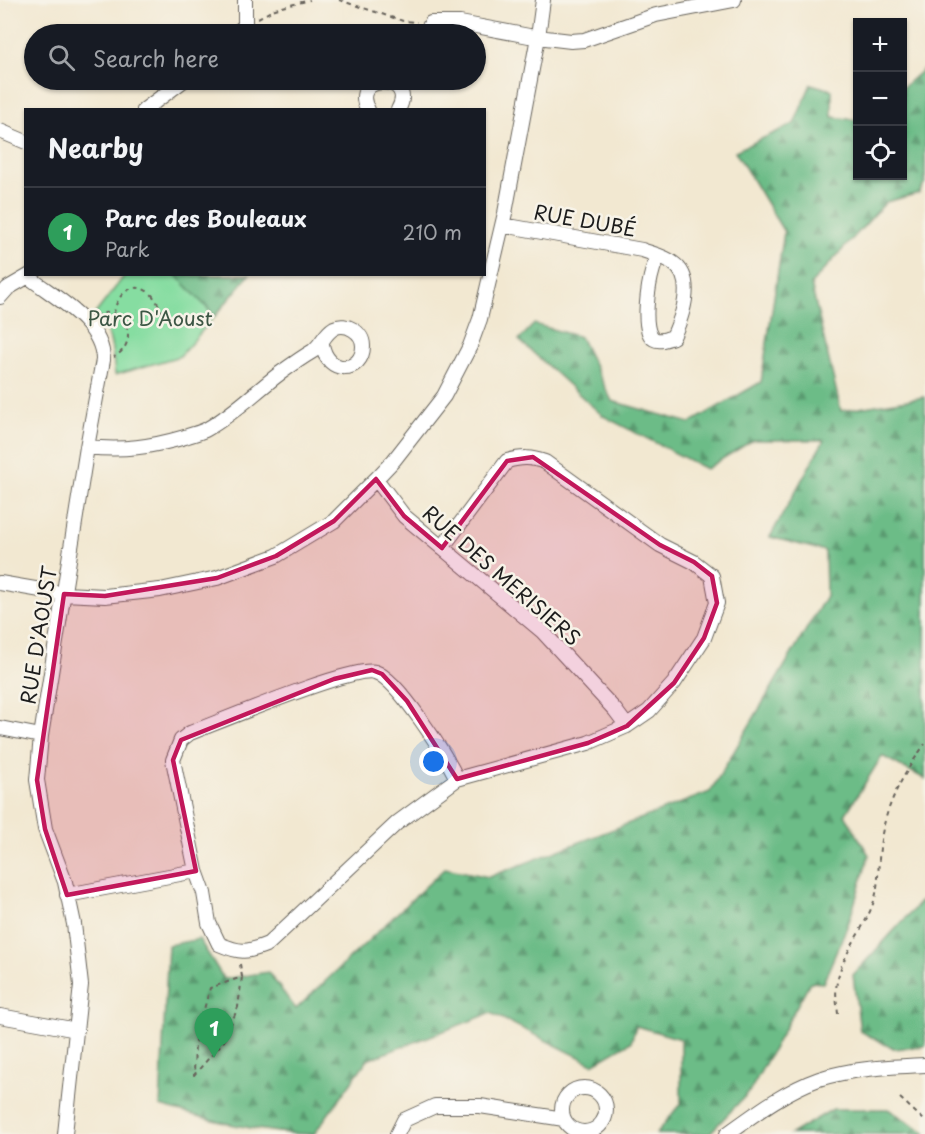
<!DOCTYPE html>
<meta charset="utf-8">
<style>
:root{--surface:#171b24;--page:#242831;--text:#f1f3f6;--muted:#9ea1a6;--line:#363941;--accent:#0f766e}
body{margin:0;font-family:"Playpen Sans",sans-serif;background:var(--page);color:var(--text)}
.controls{position:absolute;right:18px;top:18px;display:grid;overflow:hidden;border-radius:0px;box-shadow:0 2px 4px #0004}
.controls button{width:54px;height:54px;display:grid;place-items:center;padding:0;border:0;border-bottom:2px solid var(--line);background:var(--surface);color:var(--text);font:30px sans-serif}
.you{position:absolute;left:434px;top:762px;width:21px;height:21px;margin:-15px;border:4px solid #fff;border-radius:50%;background:#1a73e8;box-shadow:0 0 0 9px #1a73e833}
.badge{display:grid;place-items:center;width:39px;height:39px;border-radius:50%;background:var(--accent);color:#fff;font-size:20px;font-weight:700}
.pin{position:absolute;translate:-50% -50px;filter:drop-shadow(0 2px 3px #0008)}
.pin::after{content:'';position:absolute;top:32px;width:21px;height:18px;background:inherit;clip-path:polygon(0 0,100% 0,50% 100%)}
.list{margin:0;padding:0;list-style:none}
h2{display:flex;justify-content:space-between;align-items:center;height:78px;margin:0;padding:0 24px;font-size:26px}
h2 small{font-size:20px;font-weight:400;color:var(--muted)}
.list li{display:grid;grid-template-columns:39px 1fr auto;gap:18px;align-items:center;box-sizing:border-box;height:90px;padding:0 24px;border-top:2px solid var(--line)}
.list b{display:block;font-size:22px;white-space:nowrap}
.list p{margin:0;font-size:20px;white-space:nowrap;color:var(--muted)}
.list em{font-size:20px;font-style:normal;color:var(--muted)}
.icon{flex:none;width:33px;height:33px;fill:none;stroke:currentColor;stroke-width:2;stroke-linecap:round;stroke-linejoin:round}
.map{position:relative;flex:none;width:925px;height:1134px;overflow:hidden}
.search{position:absolute;background:var(--surface);box-shadow:0 2px 4px #0004;left:24px;top:24px;width:462px;height:66px;display:flex;align-items:center;gap:15px;box-sizing:border-box;padding:0 21px;border-radius:33px;color:var(--muted);font-size:22px}
.panel{position:absolute;background:var(--surface);box-shadow:0 2px 4px #0004;left:24px;top:108px;width:462px;height:168px;border-radius:0px}
.map>svg:first-child{display:block}
.green{fill:#86dda1;stroke:#517c5e;stroke-width:1.5}
.forest{fill:url(#forest-firs);stroke:#446c52;stroke-width:1.5}
.lines{fill:none;stroke-linecap:round;stroke-linejoin:round}
.minor-casing{stroke:#67635b;stroke-width:16}
.path{stroke:#67635b;stroke-width:2;stroke-dasharray:4.5 4.5;stroke-linecap:butt}
.minor{stroke:#fff;stroke-width:14}
.marked{fill:#c2185b;fill-opacity:0.2;stroke:#c2185b;stroke-width:4.5;stroke-linejoin:round}
.labels{text-anchor:middle;dominant-baseline:central;stroke-width:5;stroke-linejoin:round;paint-order:stroke}
.street-label{font-size:20px;fill:#1c1c1c;stroke:#f7f3e8}
.park-label{font-size:20px;fill:#3c5644;stroke:#f7f3e8}
</style>
<div class="map">
<svg width="925" height="1134" viewBox="0 0 925 1134">
<defs>
<pattern id="forest-firs" width="22" height="20" patternUnits="userSpaceOnUse" patternTransform="scale(1.5)"><rect width="22" height="20" fill="#6cbc87"/><path d="M5 1l3.5 6h-7zM16 11l3.5 6h-7z" fill="#58986e"/></pattern>
</defs>
<rect width="100%" height="100%" fill="#f7f3e8"/>
<filter id="ink" filterUnits="userSpaceOnUse"><feTurbulence type="fractalNoise" baseFrequency=".0167" numOctaves="2"/><feDisplacementMap in="SourceGraphic" scale="12" xChannelSelector="R" yChannelSelector="G"/><feConvolveMatrix kernelMatrix="1 2 1 2 8 2 1 2 1" color-interpolation-filters="sRGB"/></filter>
<filter id="wash" filterUnits="userSpaceOnUse"><feTurbulence type="fractalNoise" baseFrequency=".008" numOctaves="4" result="noise"/><feDisplacementMap in="SourceGraphic" scale="24" xChannelSelector="R" yChannelSelector="G"/><feGaussianBlur stdDeviation="1.35" result="paint"/><feColorMatrix in="noise" values="0 0 0 0 0 0 0 0 0 0 0 0 0 0 0 0 0 1.4 0 .05"/><feComposite in="paint" operator="in"/></filter>
<g filter="url(#wash)">
<rect width="100%" height="100%" fill="#f2e8d1"/>
<path class="green" d="M176,274L215,316L180,356L115,375C112,349 113,334 95,314L125,275Z"/>
<path class="forest" d="M925,68V182L919,193L886,202L811,284L841,411L925,397V779L882,756L845,815L869,855L849,922L823,983L810,982L750,1091L709,1134H656L681,1103V1039L636,1026L631,1042L593,1064L491,1013L367,1060L314,1134C261,1134 210,1120 160,1106L168,945L199,939L224,979L268,972L296,1009L445,868L489,877L710,792L826,596L825,551L770,537L824,440H753L706,469L603,416L519,340L534,324L580,337L612,401L690,423L761,382L784,232L735,151L794,124L811,84L832,90V117L857,120L858,176H902L903,87Z
M176,275H249L215,316Z
M925,897V1046L894,1049L860,1031L853,975Z
M833,1109H888L925,1132V1134H791Z"/>
</g>
<g filter="url(#ink)">
<g class="lines">
<defs>
<path id="minor" d="M236,34L245,25V0
M425,34L431,23H460L529,36L571,41L584,40L656,15L734,0
M144,110L184,80
M368,110C347,73 419,73 398,110
M0,131L26,142
M503,225L642,250C653,254 664,256 673,263C696,279 682,317 673,337C667,339 659,342 654,339C640,331 649,282 653,269C654,265 657,260 659,256
M30,278C57,299 103,323 103,360L87,447L41,736L37,780L45,829L65,882L74,924L81,985L65,1134
M0,297L8,288L32,274
M87,447C123,451 151,447 185,437C192,434 200,433 207,429C234,414 255,392 279,374C290,366 301,358 313,351C323,343 324,334 334,328C346,322 363,332 363,346C363,373 327,376 322,344
M376,479L404,516L542,631L615,710L627,726
M442,548L507,461C522,457 531,457 545,462L660,545L694,562L712,576L717,603L704,638L674,683L649,711L627,726L588,743L457,779L397,823L268,944C246,953 240,953 219,944L209,923L204,893L196,871L173,760L181,740L190,733C219,722 354,665 375,672C398,679 446,756 457,779
M0,583L64,594L105,596L160,590L217,578L276,556L334,521L376,479L394,460L444,396L470,346L480,319L505,213L538,37L543,0
M0,728L41,736
M67,895L196,871
M0,1016L77,1030
M562 1110a22 22 0 1 1 44 0a22 22 0 1 1-44 0Z
M397,1134L404,1120L435,1106H480L564,1119
M727,1134C756,1113 785,1091 819,1079C852,1068 890,1067 925,1065"/>
</defs>
<use href="#minor" class="minor-casing"/>
<path class="path" d="M339,0L403,21L417,22
M258,18L275,9L310,0
M114,314C116,294 134,278 152,295C157,301 161,310 165,317
M95,316C122,301 143,341 114,357
M240,964L242,977L210,988L195,1041L194,1075L224,1041L238,1007L242,977
M838,1014C837,1004 835,992 837,982C843,951 866,928 875,898C879,882 878,864 880,848C884,807 902,776 925,744
M900,1098L925,1121"/>
<use href="#minor" class="minor"/>
</g>
</g>
<path class="marked" d="M533,457L660,545L694,562L712,576L717,603L704,638L674,683L627,726L588,743L457,779L407,701L382,674L372,670L334,679L181,740L173,760L196,871L67,895L45,829L37,780L64,594L105,596L217,578L276,556L334,521L376,479L404,516L442,548L507,461Z"/>
<g class="labels">
<g class="street-label">
<text transform="translate(585 220) rotate(10)">RUE DUBÉ</text>
<text transform="translate(502 575) rotate(41)">RUE DES MERISIERS</text>
<text transform="translate(38 635) rotate(-81)">RUE D'AOUST</text>
</g>
<g class="park-label">
<text x="150" y="318">Parc D'Aoust</text>
</g>
</g>
</svg>
<div class="controls">
<button>+</button>
<button>−</button>
<button><svg class="icon" aria-label="locate" viewBox="0 0 24 24"><circle cx="12" cy="12" r="6"/><path d="M12 2v4M12 18v4M2 12h4M18 12h4"/></svg></button>
</div>
<div class="you"></div>
<div class="pin badge" style="left:214px;top:1058px;background:#2e9e5b">1</div>
<div class="search"><svg class="icon" aria-label="search" viewBox="0 0 24 24"><circle cx="10" cy="10" r="6"/><path d="M15 15l6 6"/></svg>Search here</div>
<section class="panel">
<h2>Nearby<small></small></h2>
<ul class="list">
<li><span class="badge" style="background:#2e9e5b">1</span><div><b>Parc des Bouleaux</b><p>Park</p></div><em>210 m</em></li>
</ul>
</section>
</div>
